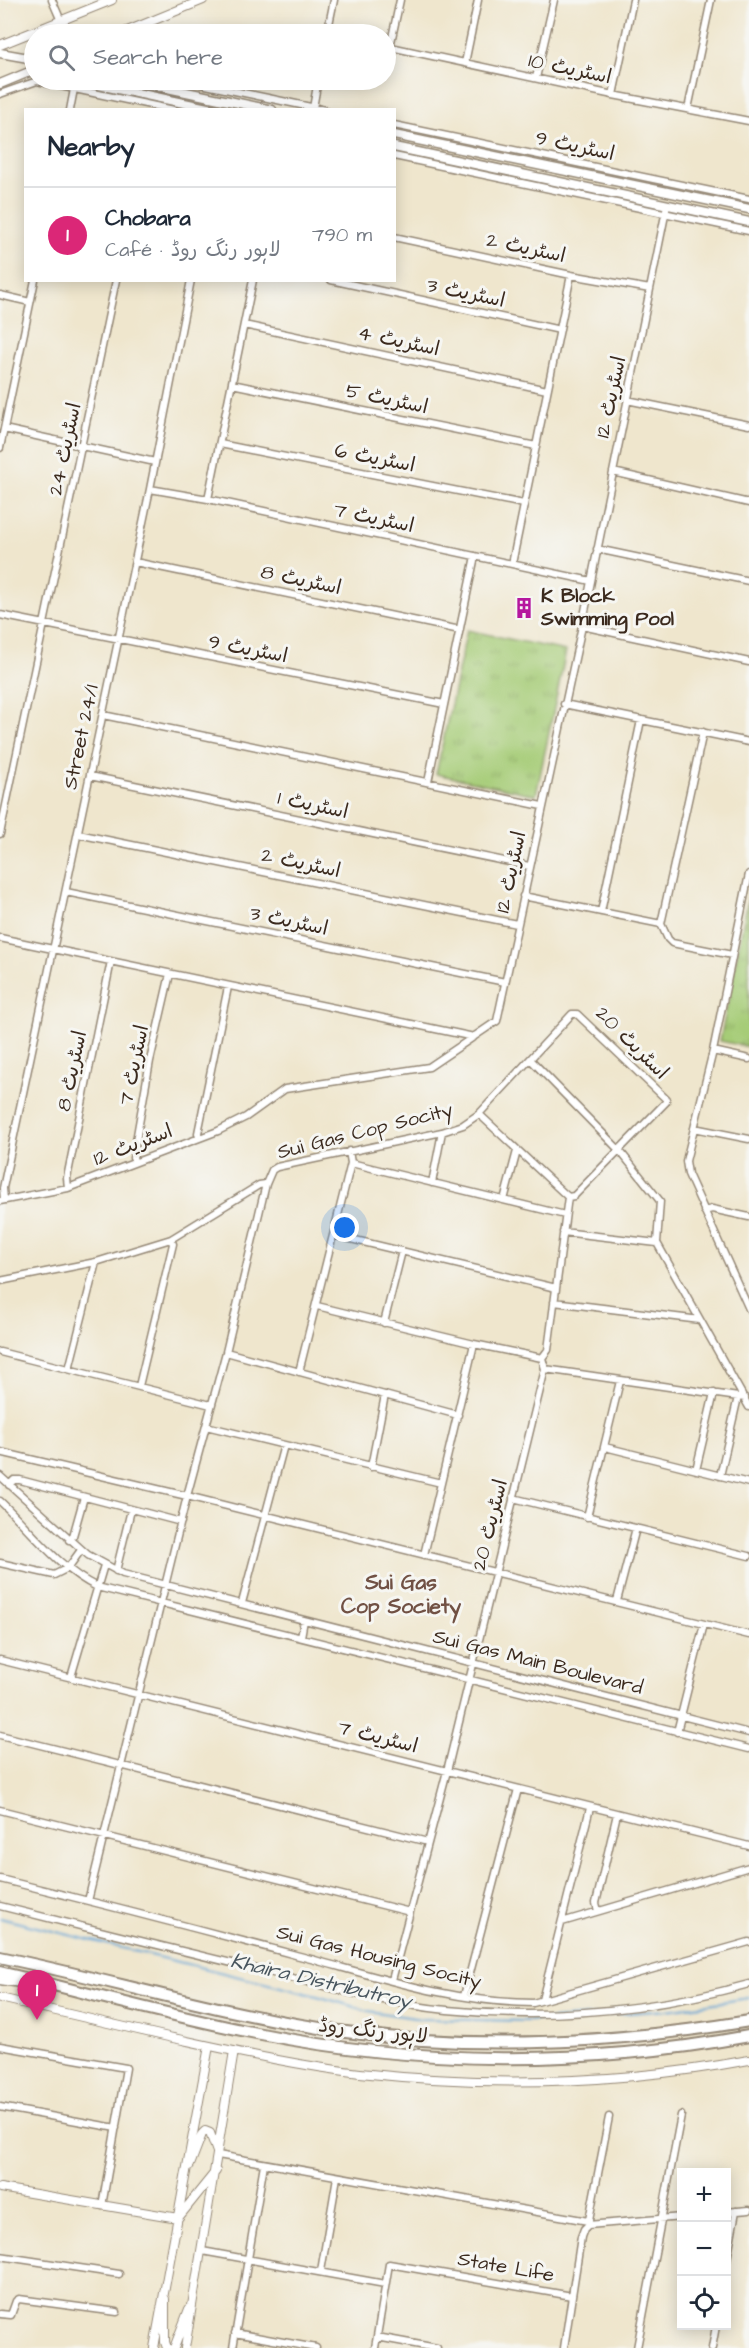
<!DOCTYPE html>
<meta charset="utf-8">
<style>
:root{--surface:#fff;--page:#f2f2f3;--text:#1f2937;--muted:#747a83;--line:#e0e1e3;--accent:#db2777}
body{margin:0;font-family:"Architects Daughter","Playpen Sans Arabic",sans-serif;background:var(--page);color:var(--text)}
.controls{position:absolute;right:18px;bottom:18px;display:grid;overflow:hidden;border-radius:0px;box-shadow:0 3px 15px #0003}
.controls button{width:54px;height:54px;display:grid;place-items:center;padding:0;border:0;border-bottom:2px solid var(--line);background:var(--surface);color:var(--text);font:30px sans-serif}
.you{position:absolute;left:345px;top:1228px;width:21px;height:21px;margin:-15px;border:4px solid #fff;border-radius:50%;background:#1a73e8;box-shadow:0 0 0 9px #1a73e833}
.badge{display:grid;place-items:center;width:39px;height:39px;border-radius:50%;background:var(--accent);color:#fff;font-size:20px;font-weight:700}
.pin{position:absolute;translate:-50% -50px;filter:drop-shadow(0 2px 3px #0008)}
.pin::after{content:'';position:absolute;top:32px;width:21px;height:18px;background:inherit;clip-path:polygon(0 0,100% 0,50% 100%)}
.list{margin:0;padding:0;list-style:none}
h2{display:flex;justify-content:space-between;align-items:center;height:78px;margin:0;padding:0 24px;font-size:26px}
h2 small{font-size:20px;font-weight:400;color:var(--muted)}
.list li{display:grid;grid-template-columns:39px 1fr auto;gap:18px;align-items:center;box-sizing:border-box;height:96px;padding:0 24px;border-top:2px solid var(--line)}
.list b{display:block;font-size:22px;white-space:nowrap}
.list p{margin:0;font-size:20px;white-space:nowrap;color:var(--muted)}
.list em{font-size:20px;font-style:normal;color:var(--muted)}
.icon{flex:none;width:33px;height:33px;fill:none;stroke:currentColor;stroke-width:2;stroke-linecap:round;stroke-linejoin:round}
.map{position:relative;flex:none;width:749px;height:2348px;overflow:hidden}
.search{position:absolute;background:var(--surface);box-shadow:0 3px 15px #0003;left:24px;top:24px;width:372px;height:66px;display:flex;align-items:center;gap:15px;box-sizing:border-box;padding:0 21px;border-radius:33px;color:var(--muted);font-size:22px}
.panel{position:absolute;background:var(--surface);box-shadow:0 3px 15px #0003;left:24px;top:108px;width:372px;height:174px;border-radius:0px}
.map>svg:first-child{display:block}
.park{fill:url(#park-tufts);stroke:#707b4a;stroke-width:1.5}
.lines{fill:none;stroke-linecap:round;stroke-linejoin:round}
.stream{stroke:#61a4d5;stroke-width:2}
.minor-casing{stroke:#958876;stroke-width:9}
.tertiary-casing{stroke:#958876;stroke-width:10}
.secondary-casing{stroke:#958876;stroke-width:11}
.motorway-casing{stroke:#958876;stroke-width:14}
.minor{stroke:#fff;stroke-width:6}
.tertiary{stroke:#fff;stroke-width:8}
.secondary{stroke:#fff;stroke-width:8}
.motorway{stroke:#fff;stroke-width:10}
.labels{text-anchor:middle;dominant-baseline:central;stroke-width:6;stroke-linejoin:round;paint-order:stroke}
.street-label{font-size:20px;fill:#3b2a1e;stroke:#f6f6f2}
.poi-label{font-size:20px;font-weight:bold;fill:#3b2a1e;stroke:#f6f6f2;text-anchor:start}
.neighbourhood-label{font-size:21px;font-weight:bold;fill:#715144;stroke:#f6f6f2}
.water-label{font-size:21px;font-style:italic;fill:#48555e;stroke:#f6f6f2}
</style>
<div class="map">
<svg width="749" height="2348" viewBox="0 0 749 2348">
<defs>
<pattern id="park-tufts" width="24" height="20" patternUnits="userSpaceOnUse" patternTransform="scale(1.5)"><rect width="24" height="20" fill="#a6cc77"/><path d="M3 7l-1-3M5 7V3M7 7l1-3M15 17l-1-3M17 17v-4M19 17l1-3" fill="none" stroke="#90af66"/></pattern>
</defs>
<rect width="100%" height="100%" fill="#f6f6f2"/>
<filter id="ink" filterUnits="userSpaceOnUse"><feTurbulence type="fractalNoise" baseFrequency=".0167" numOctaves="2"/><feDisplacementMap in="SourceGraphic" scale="12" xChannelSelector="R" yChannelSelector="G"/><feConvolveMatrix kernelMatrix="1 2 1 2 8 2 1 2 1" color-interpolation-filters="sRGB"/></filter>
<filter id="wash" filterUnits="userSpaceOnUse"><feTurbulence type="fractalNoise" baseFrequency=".008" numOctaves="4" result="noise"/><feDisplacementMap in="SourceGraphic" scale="24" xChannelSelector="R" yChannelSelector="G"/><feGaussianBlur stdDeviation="1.35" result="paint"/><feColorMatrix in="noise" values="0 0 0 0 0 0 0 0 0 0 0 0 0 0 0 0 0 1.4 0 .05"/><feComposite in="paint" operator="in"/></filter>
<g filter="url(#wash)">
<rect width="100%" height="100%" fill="#efe6cd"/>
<path class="park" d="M467,630L566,651L536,795L436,774Z
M749,894V1047L720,1041Z"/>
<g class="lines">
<path class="stream" d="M0,1918L317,1996L369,2011L421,2019L529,2021L667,2010L749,1998"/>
</g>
</g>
<g filter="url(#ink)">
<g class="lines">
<defs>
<path id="minor" d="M52,0L61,21
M327,34L334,0
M386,46L613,95L749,121
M390,47L400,0
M465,63L478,0
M536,78L554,0
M182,80L325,110
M0,94L37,81L174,110
M613,95L633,0
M313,108L318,80
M688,109L711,0
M70,110L74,89
M394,125L749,199
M394,156L749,231
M394,237L571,275L650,289
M331,280L560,330
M0,295L30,302
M244,325L547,390
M232,384L536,446
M627,400L749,425
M4,429L155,462
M220,444L524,504
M0,448L35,280
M613,472L749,503
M150,489L208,499L591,581
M208,499L253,280
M597,549L749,581
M135,562L460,630
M512,564L571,275
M0,615L444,704
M582,626L749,662
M564,704L749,742
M103,715L542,806
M703,732L661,924L668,939L672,943L732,955
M90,776L529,866
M428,782L475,556
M0,834L116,280
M78,834L517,924
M749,874L713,1051L686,1161L688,1174L749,1309
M66,892L505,982
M523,896L661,924
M601,912L641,720
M0,938L474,1037
M713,1051L749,1059
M531,1060L620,1151L660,1201L657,1243
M694,1128L749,1139
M199,1138L198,1133L228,987
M135,1162L133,1158L150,1061L170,974
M351,1163L565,1215
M432,1183L442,1132
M68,1188L67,1178L111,961
M4,1200L3,1188L150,489L191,280
M504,1200L517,1151
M0,1201L68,1188L218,1131L246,1117L285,1089L429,1067L497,1021L582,626L667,205
M704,1211L712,1209L749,1217
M563,1232L657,1243L749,1407
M334,1235L556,1288
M0,1281L96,1262L171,1239L259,1185L266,1184L272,1170L277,1167L442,1132L463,1125L479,1114L572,1014H577L666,1099V1102L574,1196L568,1197
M554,1302L700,1320
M317,1306L474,1344L542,1358
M384,1323L402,1251
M0,1352L211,1405
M226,1352L458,1415
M69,1369L96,1262
M545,1369L745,1398
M299,1372L351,1163L349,1151
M139,1386L173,1244L171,1239
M206,1426L441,1483
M605,1447L749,1483
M0,1452L187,1496L749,1635
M371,1467L385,1395
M696,1470L714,1393
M0,1476L88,1555L123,1574L749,1733
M720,1476L738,1397
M9,1485L14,1480H20L181,1522
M513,1498L749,1556
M0,1501C31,1530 58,1568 97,1587L749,1749
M587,1517L620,1381
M69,1540L73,1536L84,1497
M424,1555L474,1344
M0,1563L54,1575L68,1568L81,1550
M116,1571L131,1510
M617,1601L636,1528
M242,1603L284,1445
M301,1637L304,1620
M0,1660L749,1846
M71,1677L104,1565
M677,1732L704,1624
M0,1735L428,1842
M0,1810L410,1912
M0,1879C98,1903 195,1928 292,1954C370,1974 452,2003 533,2003L749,1942
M88,1901L187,1496L226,1352L266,1184
M0,1906C88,1928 177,1950 265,1971C325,1986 385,2004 447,2010C549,2020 651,2011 749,1984
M598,1911L596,1903L617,1814
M562,1922L749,1867
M392,1980L447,1771L545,1369L542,1358L548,1350L568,1197L479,1114
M464,1996L518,1789
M542,2000L590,1808
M0,2046L126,2068L102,2206
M0,2107L116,2128
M218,2155L588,2221
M726,2212L749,2210
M588,2225L682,2217
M202,2251L385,2284
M0,2256L119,2274
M726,2265L736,2211
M321,2271L337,2177
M0,2314L11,2315L16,2301L19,2299L117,2312
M235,2333L316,2348
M377,2337L437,2348
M233,2348L264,2164
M375,2348L389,2264L572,2296
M564,2348L581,2237L584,2229L588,2225L609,2117
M637,2348L681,2115
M712,2348L716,2326"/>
<path id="tertiary" d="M120,34L203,0
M0,45L112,0
M0,1998C54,2011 109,2023 164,2036C229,2050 294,2065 360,2073C489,2087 621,2084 749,2060
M190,2165L202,2134L205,2131L210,2133L217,2152
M0,2188L178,2218L216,2171
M165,2299V2342L167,2348
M154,2348L209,2046
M174,2348L189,2309
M185,2348L234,2051"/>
<path id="secondary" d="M51,34L61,21
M0,53L34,59
M75,80L217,110
M129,80L272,110
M0,84L34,70
M394,135L749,209
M394,147L749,222
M0,1980L42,1986"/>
<path id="motorway" d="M0,1957C116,1981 229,2016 346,2032C480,2051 616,2043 749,2021
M0,1972C85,1992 170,2016 256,2033C419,2066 587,2066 749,2036"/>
</defs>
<use href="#minor" class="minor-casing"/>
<use href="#tertiary" class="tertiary-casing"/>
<use href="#secondary" class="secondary-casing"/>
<use href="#motorway" class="motorway-casing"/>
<use href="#minor" class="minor"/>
<use href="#tertiary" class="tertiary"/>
<use href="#secondary" class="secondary"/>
<use href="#motorway" class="motorway"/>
</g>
</g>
<defs>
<symbol id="building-bare" viewBox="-9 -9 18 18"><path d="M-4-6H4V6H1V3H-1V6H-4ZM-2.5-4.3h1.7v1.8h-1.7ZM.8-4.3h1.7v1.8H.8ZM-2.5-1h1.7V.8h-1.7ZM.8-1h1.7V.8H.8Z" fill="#b5179e" stroke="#f6f6f2" stroke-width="2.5" paint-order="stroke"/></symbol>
</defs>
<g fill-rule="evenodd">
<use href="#building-bare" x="509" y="593" width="30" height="30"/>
</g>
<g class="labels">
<g class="street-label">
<text transform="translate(570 69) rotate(12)">اسٹریٹ 10</text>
<text transform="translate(575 146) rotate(12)">اسٹریٹ 9</text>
<text transform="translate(526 248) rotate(12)">اسٹریٹ 2</text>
<text transform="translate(466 293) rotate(12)">اسٹریٹ 3</text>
<text transform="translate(399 341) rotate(12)">اسٹریٹ 4</text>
<text transform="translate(611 397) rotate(-78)">اسٹریٹ 12</text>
<text transform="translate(387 399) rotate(12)">اسٹریٹ 5</text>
<text transform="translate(65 449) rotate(-78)">اسٹریٹ 24</text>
<text transform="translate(375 458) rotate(11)">اسٹریٹ 6</text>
<text transform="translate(374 518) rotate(12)">اسٹریٹ 7</text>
<text transform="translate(301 580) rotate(12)">اسٹریٹ 8</text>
<text transform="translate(248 649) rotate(11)">اسٹریٹ 9</text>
<text transform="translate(81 737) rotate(-78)">Street 24/1</text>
<text transform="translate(313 805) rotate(12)">اسٹریٹ 1</text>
<text transform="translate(301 863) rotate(12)">اسٹریٹ 2</text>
<text transform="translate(511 872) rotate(-78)">اسٹریٹ 12</text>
<text transform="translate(289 921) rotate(12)">اسٹریٹ 3</text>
<text transform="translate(632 1043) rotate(45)">اسٹریٹ 20</text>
<text transform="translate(134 1065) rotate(-78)">اسٹریٹ 7</text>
<text transform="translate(72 1071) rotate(-78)">اسٹریٹ 8</text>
<text transform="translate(365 1131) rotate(-14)">Sui Gas Cop Socity</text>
<text transform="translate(133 1145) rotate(-21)">اسٹریٹ 12</text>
<text transform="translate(490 1525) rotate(-76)">اسٹریٹ 20</text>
<text transform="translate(538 1662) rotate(14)">Sui Gas Main Boulevard</text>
<text transform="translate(378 1737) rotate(14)">اسٹریٹ 7</text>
<text transform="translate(379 1957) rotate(14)">Sui Gas Housing Socity</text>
<text transform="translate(373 2031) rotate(6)">لاہور رنگ روڈ</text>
<text transform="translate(506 2267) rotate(10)">State Life</text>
</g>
<g class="poi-label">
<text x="541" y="596">K Block<tspan x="541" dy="23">Swimming Pool</tspan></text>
</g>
<g class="neighbourhood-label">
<text x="401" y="1582">Sui Gas<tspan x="401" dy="24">Cop Society</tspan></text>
</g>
<g class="water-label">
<text transform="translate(321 1981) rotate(13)">Khaira Distributroy</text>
</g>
</g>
</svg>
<div class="controls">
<button>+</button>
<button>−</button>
<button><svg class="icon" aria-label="locate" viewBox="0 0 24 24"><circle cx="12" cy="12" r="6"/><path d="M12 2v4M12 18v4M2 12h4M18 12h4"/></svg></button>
</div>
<div class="you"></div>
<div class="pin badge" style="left:37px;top:2020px">1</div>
<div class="search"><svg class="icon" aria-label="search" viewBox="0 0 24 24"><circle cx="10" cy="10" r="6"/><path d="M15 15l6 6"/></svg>Search here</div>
<section class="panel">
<h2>Nearby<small></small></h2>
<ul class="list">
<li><span class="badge">1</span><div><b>Chobara</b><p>Café · لاہور رنگ روڈ</p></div><em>790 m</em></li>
</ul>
</section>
</div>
